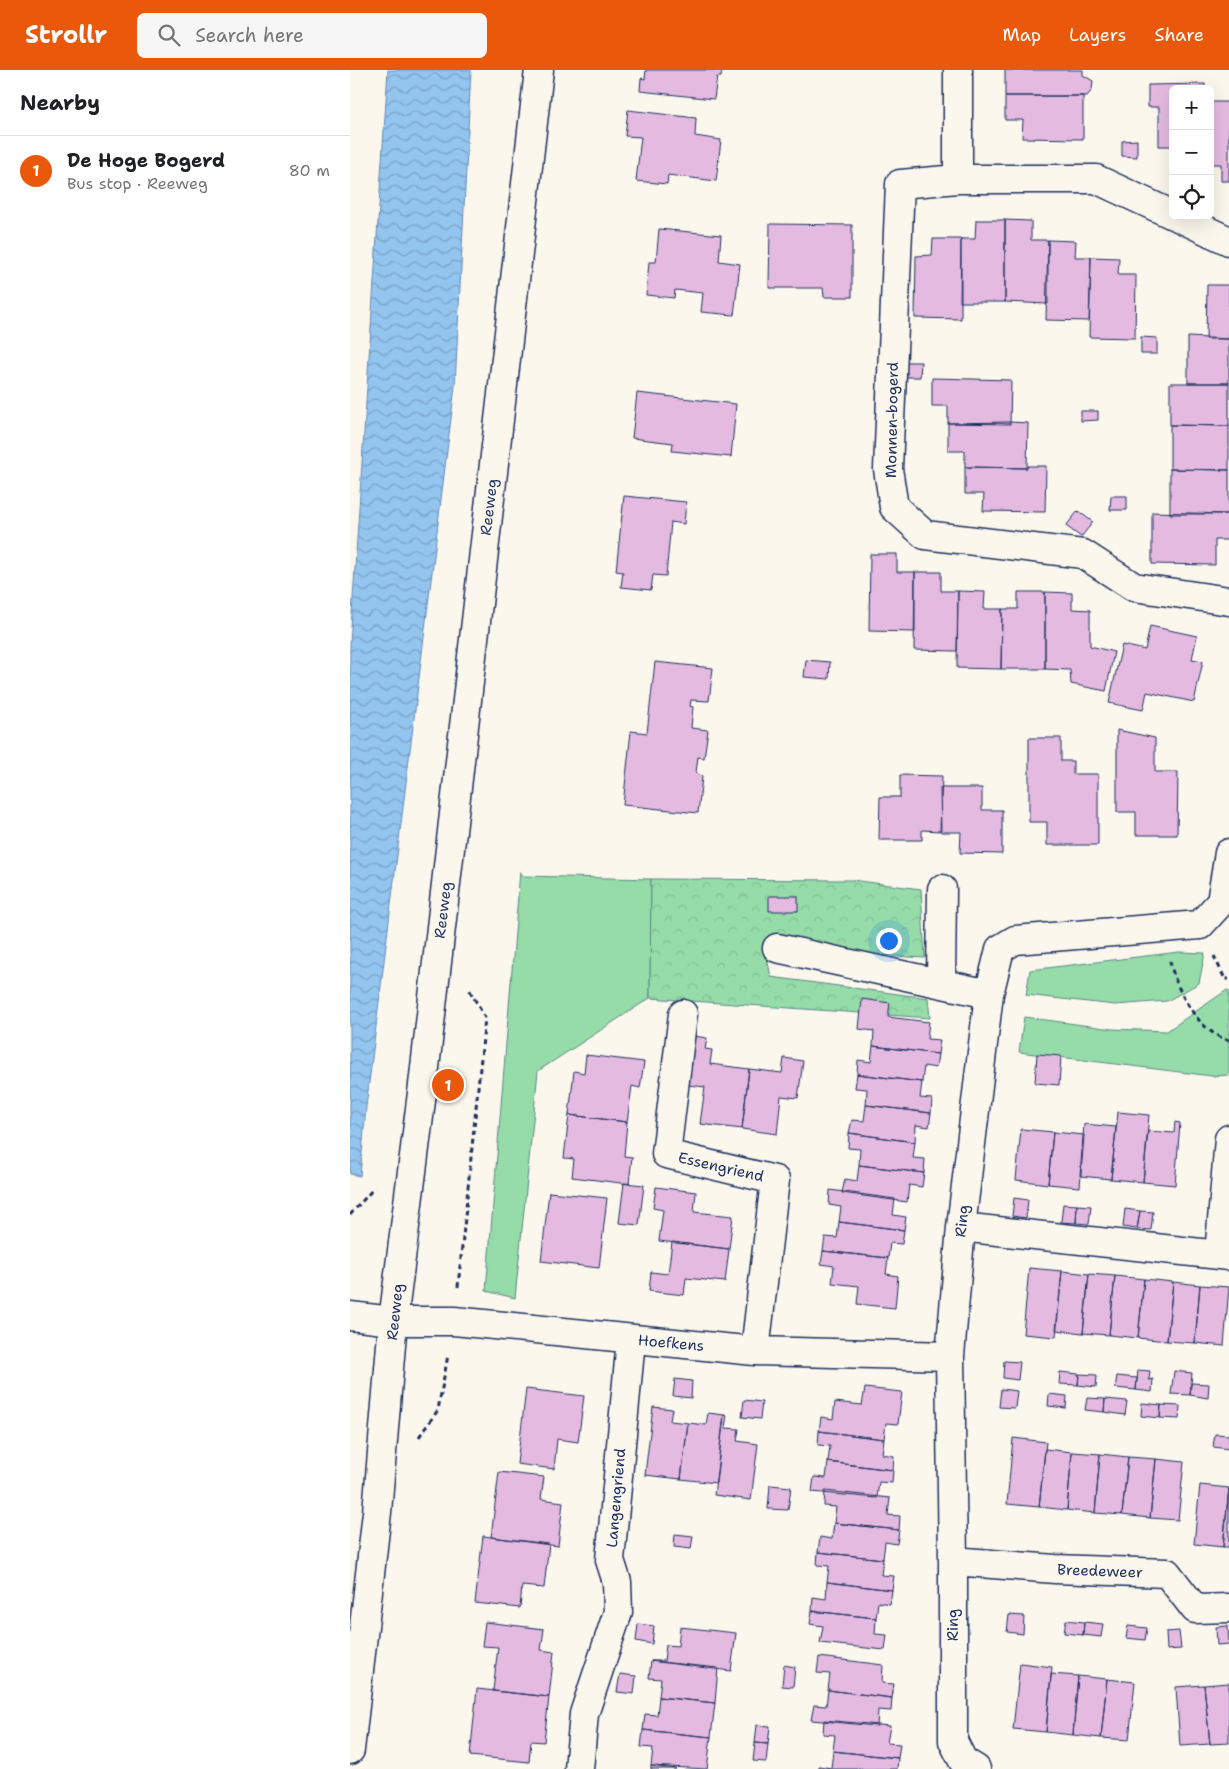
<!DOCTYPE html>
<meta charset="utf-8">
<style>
:root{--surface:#fff;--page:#f6f6f6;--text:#202124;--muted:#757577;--line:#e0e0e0;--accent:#ea580c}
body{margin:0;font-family:"Shantell Sans",sans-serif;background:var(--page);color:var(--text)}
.controls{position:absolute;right:15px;top:15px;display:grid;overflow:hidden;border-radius:8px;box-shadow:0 5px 20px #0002}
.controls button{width:45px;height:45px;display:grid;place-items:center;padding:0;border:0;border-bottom:1px solid var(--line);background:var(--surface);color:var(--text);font:25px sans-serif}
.you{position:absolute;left:538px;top:870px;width:18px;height:18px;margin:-12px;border:4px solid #fff;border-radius:50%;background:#1a73e8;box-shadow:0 0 0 8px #1a73e833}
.badge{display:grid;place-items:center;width:32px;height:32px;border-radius:50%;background:var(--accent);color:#fff;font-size:16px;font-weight:700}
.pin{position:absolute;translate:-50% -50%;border:2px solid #fff;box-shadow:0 1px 5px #0006}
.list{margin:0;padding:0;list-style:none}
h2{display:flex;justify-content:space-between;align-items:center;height:65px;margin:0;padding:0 20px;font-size:21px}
h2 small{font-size:16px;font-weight:400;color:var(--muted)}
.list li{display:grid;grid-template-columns:32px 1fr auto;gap:15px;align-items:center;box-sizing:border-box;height:70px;padding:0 20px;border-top:1px solid var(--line)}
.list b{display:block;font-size:19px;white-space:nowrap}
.list p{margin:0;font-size:16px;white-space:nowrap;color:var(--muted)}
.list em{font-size:16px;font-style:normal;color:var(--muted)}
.icon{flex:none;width:28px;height:28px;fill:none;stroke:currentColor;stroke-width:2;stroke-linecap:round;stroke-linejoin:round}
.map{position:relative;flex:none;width:879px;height:1699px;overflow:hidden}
header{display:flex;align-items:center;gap:30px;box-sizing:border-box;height:70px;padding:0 25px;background:var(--accent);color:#fff}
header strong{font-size:24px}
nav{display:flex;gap:28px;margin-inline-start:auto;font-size:18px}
.search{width:350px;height:45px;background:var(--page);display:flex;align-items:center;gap:12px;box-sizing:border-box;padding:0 18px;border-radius:8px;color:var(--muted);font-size:19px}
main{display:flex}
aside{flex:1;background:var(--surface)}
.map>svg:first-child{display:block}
.green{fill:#96dca9;stroke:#588684}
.forest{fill:url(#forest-crowns);stroke:#588684}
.water{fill:url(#water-waves);stroke:#6389b5}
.building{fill:#e5bae1;stroke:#1b2f5e}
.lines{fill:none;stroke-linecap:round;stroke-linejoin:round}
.minor-casing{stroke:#1b2f5e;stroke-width:31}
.tertiary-casing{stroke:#1b2f5e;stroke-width:31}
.path{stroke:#1b2f5e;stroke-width:3;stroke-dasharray:5 4;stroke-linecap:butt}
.minor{stroke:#fbf7ec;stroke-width:28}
.tertiary{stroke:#fbf7ec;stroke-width:28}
.labels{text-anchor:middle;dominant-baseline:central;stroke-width:5;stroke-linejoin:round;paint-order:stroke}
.street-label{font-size:15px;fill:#1b2f5e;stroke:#fbf7ec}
</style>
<header>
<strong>Strollr</strong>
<div class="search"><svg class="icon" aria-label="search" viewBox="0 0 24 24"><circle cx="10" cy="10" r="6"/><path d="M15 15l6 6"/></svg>Search here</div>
<nav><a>Map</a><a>Layers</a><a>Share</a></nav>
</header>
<main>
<aside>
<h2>Nearby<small></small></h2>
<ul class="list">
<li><span class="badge">1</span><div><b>De Hoge Bogerd</b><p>Bus stop · Reeweg</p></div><em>80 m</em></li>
</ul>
</aside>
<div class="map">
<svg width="879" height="1699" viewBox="0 0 879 1699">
<defs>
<pattern id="forest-crowns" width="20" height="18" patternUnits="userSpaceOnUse" patternTransform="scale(1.25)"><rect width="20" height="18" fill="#96dca9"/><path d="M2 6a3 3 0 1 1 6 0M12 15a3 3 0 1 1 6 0" fill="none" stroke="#81bd94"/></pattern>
<pattern id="water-waves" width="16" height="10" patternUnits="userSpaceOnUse" patternTransform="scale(1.25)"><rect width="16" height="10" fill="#93c5ef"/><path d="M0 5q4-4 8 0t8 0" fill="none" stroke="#77a0c5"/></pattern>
</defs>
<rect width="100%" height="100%" fill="#fbf7ec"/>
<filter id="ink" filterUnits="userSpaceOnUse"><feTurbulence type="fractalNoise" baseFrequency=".02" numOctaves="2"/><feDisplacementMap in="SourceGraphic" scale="10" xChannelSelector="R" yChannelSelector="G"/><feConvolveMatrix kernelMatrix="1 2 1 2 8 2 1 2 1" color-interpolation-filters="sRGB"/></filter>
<g filter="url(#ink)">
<path class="green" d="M170,801L173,806L301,809L300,928L188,1001L165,1228L136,1221Z
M829,882L855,883L849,913L817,931L765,935L676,925L680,900Z
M877,920L879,921V1005L862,1006L669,982L674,947L762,959L817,961Z"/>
<path class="forest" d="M301,809L502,810L571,819L575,888L415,878L421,907L578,928L580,948L300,928Z"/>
<path class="water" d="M38,0H121L105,316L16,1037L10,1106L0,1104V574Z"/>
<path class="building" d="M296,0H372L371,7H367L364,29L290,21L291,8L295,9Z
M655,0H733V5L743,11L742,20L737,26H655Z
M855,14V19H823V76H809V37H798V15Z
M655,26H733V69L672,68L673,50H655Z
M860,32H879V111H871V94H860Z
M278,40L346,48L345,66L371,70L366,111L318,105L317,114L286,111L291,67L275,66Z
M787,70V87L772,86V71Z
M626,150H655V232H610L611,169H625Z
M655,150L681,151V170H698V234L655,232Z
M420,154L502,155V227H474L473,218H419Z
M309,159L371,165L369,191L390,194L384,245L351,242L353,223L325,220L324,228L296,225L299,192H306Z
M583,169H611V249L565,248L566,186L582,185Z
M698,170L726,171L725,187H741L739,251L696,250Z
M741,187L769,188L768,205H786L785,268L739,267Z
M857,215H879V269H856Z
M791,267L807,268V284H791Z
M838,267L879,269V313H838Z
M555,292H571L570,307H555Z
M582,308L661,310L660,354L598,353V336H582Z
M820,313H879V356L820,355Z
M287,323L386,334L381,387L322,381L323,373L282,368Z
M731,341H748V350L731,351Z
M660,352L678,353L677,398L615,397V381H598V353Z
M820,355L879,356V400L820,399Z
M678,396H696L695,442L633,441L634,424H615V397L677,398Z
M820,399L879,400V444H820Z
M274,426L336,432L334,454L321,452L316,506L303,505L301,520L271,517L273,502L266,501Z
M761,426H777V440H760Z
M728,441L743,452L731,467L716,456Z
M802,442L879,444V470H865V495L802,494Z
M520,484H547V502H565V562L519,561Z
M565,502H591V521H608L607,581L564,580Z
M608,521L635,522L634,539H652L651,599L607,598Z
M668,522H695V599H651L652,539H668Z
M695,522L722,523V539L740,540V576L764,582L756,621L721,614L720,600L695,599Z
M800,556L847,566L842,589L853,591L844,632L797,622L793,640L759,633L772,575L795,580Z
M456,590L480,592L479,609L454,607Z
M305,592L363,598L359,631L341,630L340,636L343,637L341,658L358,660L354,688L348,687L346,702L352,707L348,743L273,735L281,661L297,663Z
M767,660L805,668V702H828L827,765H786V742H767Z
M679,668H711V691H723V704H748V775H697V752H679Z
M550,705L592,706L590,761L572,760V770H529L530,727H550Z
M590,718H632V740H652V784L610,783L611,762H591Z
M419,826H448V841H419Z
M512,929L540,933L538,947L579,952L577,969L590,970L588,984L523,976L524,961L509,959Z
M343,966L357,968L355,979L362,980L360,994L399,999L392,1059L350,1054L355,1017L338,1015Z
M523,976L588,984L586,998L574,996L572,1012L507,1004L508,990L521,992Z
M687,984L711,986L709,1015L685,1013Z
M236,985L294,992L290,1018L282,1016L277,1052L219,1045L224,1001L234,1003Z
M434,988L453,991L448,1028L431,1026L427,1064L392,1059L399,999L432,1003Z
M507,1004L572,1012L570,1028L582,1029L581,1043L516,1035L517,1019L505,1018Z
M516,1035L581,1043L579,1057L566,1055L565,1072L499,1063L502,1050L514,1051Z
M768,1042L799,1045L793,1112L761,1109Z
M219,1045L277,1052L274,1086L282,1087L279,1114L222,1107L224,1089L214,1088Z
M825,1052L830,1053L825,1115L793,1112L798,1061L824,1063Z
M734,1054L766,1057L761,1109L730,1106Z
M671,1059L703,1062L698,1114L666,1110Z
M703,1062L734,1065L730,1117L698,1114Z
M499,1063L565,1072L563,1088L575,1089L574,1103L509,1095L510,1079L498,1078Z
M509,1095L574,1103L572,1117L559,1115L557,1132L492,1123L495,1109L507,1111Z
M274,1113L294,1115L289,1155L269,1153Z
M306,1117L346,1122L344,1142L383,1146L379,1179L309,1171L313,1140L303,1138Z
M480,1120L545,1129L543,1145L556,1147L554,1160L489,1152L491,1137L479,1135Z
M199,1122L257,1128L249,1198L191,1191Z
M664,1128L678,1130L676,1148L662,1146Z
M713,1134L727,1135L726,1153L711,1152Z
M727,1135L741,1136L739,1154L726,1153Z
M775,1139L790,1141L787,1159L773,1157Z
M790,1141L803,1142L801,1160L787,1159Z
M489,1152L554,1160L552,1174L540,1173L538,1188L473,1181L475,1167L487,1168Z
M322,1172L379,1179L375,1212L336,1208L334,1225L299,1221L301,1202L318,1204Z
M473,1181L538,1188L536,1204L548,1206L545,1238L507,1234L509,1216L482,1213L484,1196L471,1194Z
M679,1198L712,1201L706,1267L673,1264Z
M712,1201L739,1204L733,1263L706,1260Z
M739,1204L765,1206L759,1265L733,1263Z
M765,1206L794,1209L788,1268L759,1265Z
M794,1209L823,1212L817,1271L788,1268Z
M823,1212L850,1215L845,1273L817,1271Z
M850,1215L879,1217L874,1276L845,1273Z
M654,1291L670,1292L668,1310L653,1308Z
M788,1300L800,1301L799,1310L803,1309L802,1322L786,1320Z
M824,1301L842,1303L840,1325L821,1324Z
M710,1302L729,1304L728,1315L709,1314Z
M729,1304L747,1305L746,1317L728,1315Z
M767,1306L787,1308L786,1320L765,1318Z
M325,1309L342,1311L341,1328L323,1326Z
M841,1313L859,1314L858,1328L840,1325Z
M515,1318L552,1322L548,1354L536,1353L534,1369L469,1361L471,1347L483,1349L485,1332L512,1335Z
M176,1319L234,1326L228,1372L207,1369L204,1399L167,1394Z
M651,1319L667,1321L665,1338L649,1337Z
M699,1324L717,1326L716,1338L698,1336Z
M737,1328L755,1329L754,1342L735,1340Z
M755,1329L777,1331L775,1345L754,1342Z
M394,1330L412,1332L410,1349L392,1347Z
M792,1333L811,1335L810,1348L791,1346Z
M811,1335L830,1336L829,1349L810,1348Z
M303,1337L322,1339L320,1351L338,1353L331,1409L295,1405Z
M358,1343L374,1345L366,1413L331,1409L338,1353L356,1355Z
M374,1345H377L375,1358L389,1359L387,1371L408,1374L401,1430L364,1425Z
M469,1361L534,1369L532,1384L544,1386L543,1400L478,1392L480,1376L468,1375Z
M865,1364L879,1365V1379L863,1377Z
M663,1368L696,1372L689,1437L657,1434Z
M695,1379L722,1382L717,1440L689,1437Z
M722,1382L750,1384L745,1443L717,1440Z
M750,1384L778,1387L772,1445L745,1443Z
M778,1387L806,1389L800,1448L772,1445Z
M806,1389L834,1392L828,1450L800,1448Z
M478,1392L543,1400L542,1413L529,1412L527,1428L462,1422L464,1407L476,1408Z
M149,1402L194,1407L191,1429L213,1432L208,1476L141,1467Z
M420,1415L441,1417L438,1440L418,1439Z
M850,1415L879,1418L873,1477L844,1474Z
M879,1418V1477H873Z
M475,1421L540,1428L538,1445L550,1446L549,1460L484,1453L486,1437L474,1436Z
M484,1453L549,1460L547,1474L535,1472L533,1489L468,1482L470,1467L482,1469Z
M325,1464L343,1466L341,1479L324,1477Z
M133,1466L199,1474L194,1518L172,1516L170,1538L125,1533Z
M468,1482L533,1489L531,1505L544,1506L542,1520L477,1512L479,1496L467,1495Z
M477,1512L542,1520L540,1534L528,1532L526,1548L462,1541L463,1527L476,1529Z
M462,1541L526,1548L525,1564L537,1565L535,1580L470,1573L473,1556L460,1554Z
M659,1545L674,1546L673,1564L657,1562Z
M716,1550L734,1552L733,1565L714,1563Z
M135,1552L194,1559L191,1580L204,1582L199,1627L143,1621L148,1577L132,1576Z
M734,1552L753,1554L751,1567L733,1565Z
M288,1554L304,1556L302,1574L286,1571Z
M778,1556L797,1558L795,1570L776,1568Z
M878,1556L879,1574L867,1575L866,1557Z
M330,1557L386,1563L381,1601L301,1591H314L316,1575L328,1576Z
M829,1561L831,1579L817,1580L816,1562Z
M469,1587L533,1595L532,1613L544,1614L542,1628L478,1620L480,1604L467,1603Z
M301,1591L368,1598L365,1633L309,1627L311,1609L299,1608Z
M670,1593L702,1597L696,1662L663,1659Z
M434,1595L445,1597L443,1617L432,1616Z
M270,1604L286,1606L284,1624L267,1622Z
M701,1604L728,1606L723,1665L696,1662Z
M728,1606L757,1609L751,1668L723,1665Z
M757,1609L785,1612L779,1670L751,1668Z
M879,1613V1673L860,1674L854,1615Z
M854,1615L860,1674L830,1676L826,1617Z
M127,1619L199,1627L194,1672L181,1671L179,1692L120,1686Z
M478,1620L542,1628L541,1641L528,1640L527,1656L461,1650L464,1635L476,1636Z
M309,1627L365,1633L361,1667L293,1660L295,1644L307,1645Z
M474,1650L540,1656L537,1673L550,1674L548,1688L483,1681L485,1665L473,1664Z
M407,1655L420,1656L418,1674L405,1673Z
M293,1660L361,1667L357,1699L301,1696L303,1678L291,1677Z
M405,1673L418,1674L416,1692L403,1691Z
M483,1681L548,1688L547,1699H469V1696L481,1698Z
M301,1696L326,1699H301Z"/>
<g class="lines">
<defs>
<path id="minor" d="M608,0V109H746L823,145
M608,109L550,114L538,399L544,437L575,465L733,484L784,517L879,531
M826,146L879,171
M427,878L639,924
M591,913L592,819
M333,944L316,1084L425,1110L405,1281
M611,1157L879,1186
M869,1185L879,1069
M0,1246L43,1251H104L405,1281L600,1286
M603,1491L705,1499L817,1503L845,1539L879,1538
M229,1699L234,1644L268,1542L267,1512L260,1490L281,1270
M626,1699L613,1691L603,1671V1491L600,1286L611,1157L639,924L650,879L665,870L850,855L871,832L879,783"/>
<path id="tertiary" d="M0,1680L27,1442L43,1251L73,1015L189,0"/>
</defs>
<use href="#minor" class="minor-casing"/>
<use href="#tertiary" class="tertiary-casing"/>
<path class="path" d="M864,886L875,909H879
M820,891C825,918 849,964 879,970
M0,1145L24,1118
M108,1217L135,948L119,919
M69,1367L88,1340L98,1285"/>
<use href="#minor" class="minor"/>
<use href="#tertiary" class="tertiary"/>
</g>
</g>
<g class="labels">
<g class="street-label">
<text transform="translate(542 350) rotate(-89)">Monnen-bogerd</text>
<text transform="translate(139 437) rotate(-83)">Reeweg</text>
<text transform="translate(93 840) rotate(-83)">Reeweg</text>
<text transform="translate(371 1097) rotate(13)">Essengriend</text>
<text transform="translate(612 1151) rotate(-84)">Ring</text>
<text transform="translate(45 1242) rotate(-84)">Reeweg</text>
<text transform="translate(321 1273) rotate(5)">Hoefkens</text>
<text transform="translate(266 1428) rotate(-85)">Langengriend</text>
<text transform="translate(750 1501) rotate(2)">Breedeweer</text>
<text transform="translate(603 1555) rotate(-90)">Ring</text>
</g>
</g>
</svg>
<div class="controls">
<button>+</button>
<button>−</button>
<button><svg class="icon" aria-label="locate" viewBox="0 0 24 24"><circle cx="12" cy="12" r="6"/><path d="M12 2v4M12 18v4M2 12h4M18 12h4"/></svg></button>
</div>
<div class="you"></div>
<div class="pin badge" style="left:98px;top:1015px">1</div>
</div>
</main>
